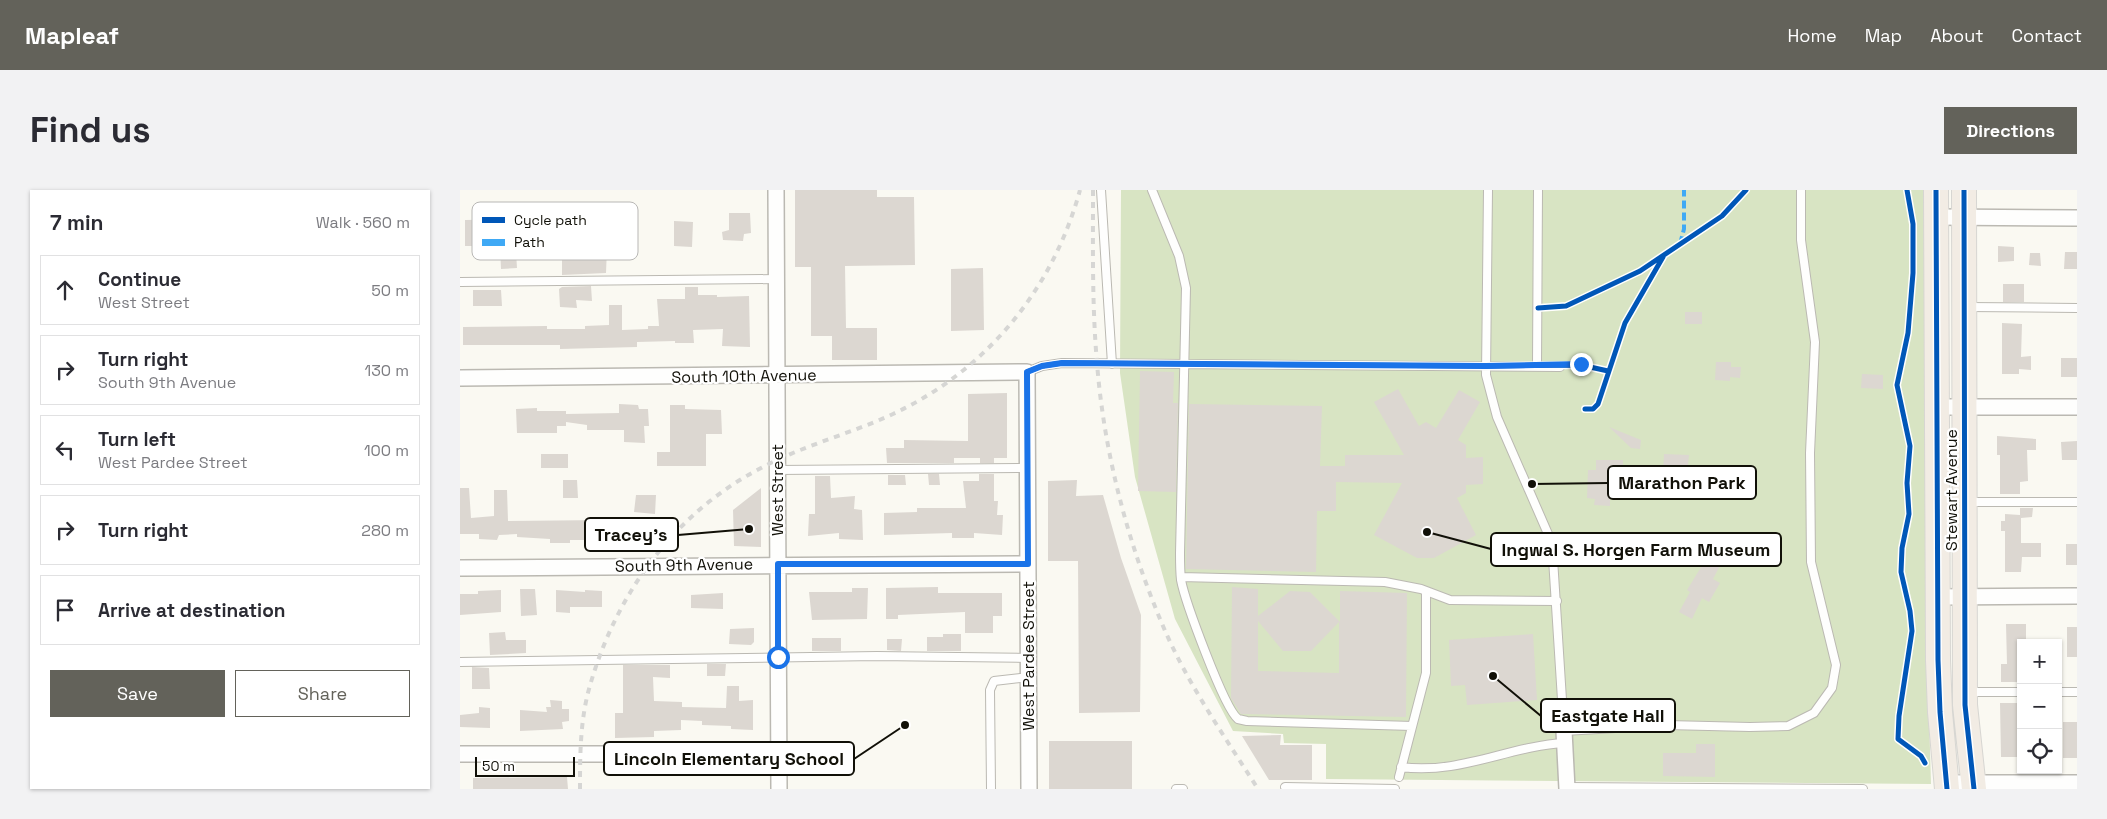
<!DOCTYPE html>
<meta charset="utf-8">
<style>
:root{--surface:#fff;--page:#f2f2f3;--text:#2b2b33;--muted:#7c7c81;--line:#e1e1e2;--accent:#63625a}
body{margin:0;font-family:"Space Grotesk",sans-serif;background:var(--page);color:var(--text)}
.controls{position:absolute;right:15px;bottom:15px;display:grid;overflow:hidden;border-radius:0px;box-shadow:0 1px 4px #0004}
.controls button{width:45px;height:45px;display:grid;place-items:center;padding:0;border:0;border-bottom:1px solid var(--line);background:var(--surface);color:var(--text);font:25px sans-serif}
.scale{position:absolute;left:15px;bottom:12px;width:100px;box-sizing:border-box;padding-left:5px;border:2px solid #111008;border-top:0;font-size:14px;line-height:18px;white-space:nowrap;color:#111008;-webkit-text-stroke:4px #fff;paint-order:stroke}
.stop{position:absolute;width:15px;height:15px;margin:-11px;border:4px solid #1a73e8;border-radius:50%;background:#fff}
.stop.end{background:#1a73e8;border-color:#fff;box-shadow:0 1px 5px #0008}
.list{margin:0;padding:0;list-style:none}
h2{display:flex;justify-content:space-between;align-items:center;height:65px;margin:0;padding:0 20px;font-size:21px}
h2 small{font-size:16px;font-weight:400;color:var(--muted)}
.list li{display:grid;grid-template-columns:32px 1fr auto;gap:15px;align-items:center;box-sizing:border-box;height:70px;margin:0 10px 10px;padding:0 10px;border:1px solid var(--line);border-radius:0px}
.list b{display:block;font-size:19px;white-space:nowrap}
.list p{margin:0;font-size:16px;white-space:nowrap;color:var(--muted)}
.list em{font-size:16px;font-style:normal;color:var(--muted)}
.actions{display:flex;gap:10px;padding:15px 20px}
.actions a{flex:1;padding:11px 0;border:1px solid var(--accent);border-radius:0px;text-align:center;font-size:18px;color:var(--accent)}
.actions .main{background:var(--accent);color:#fff}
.icon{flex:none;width:28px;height:28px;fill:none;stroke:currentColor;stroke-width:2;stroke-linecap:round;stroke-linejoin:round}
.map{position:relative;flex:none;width:1617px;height:599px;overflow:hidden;border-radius:0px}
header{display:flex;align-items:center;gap:30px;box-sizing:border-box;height:70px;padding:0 25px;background:var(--accent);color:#fff}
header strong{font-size:24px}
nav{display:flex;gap:28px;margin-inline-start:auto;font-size:18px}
.intro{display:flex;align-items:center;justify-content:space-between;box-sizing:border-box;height:120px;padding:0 30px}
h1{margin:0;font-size:35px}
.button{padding:12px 22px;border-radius:0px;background:var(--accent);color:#fff;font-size:18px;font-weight:700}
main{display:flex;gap:30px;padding:0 30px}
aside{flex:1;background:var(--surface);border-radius:0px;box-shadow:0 1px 4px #0004}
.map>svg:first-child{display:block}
.green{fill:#d8e4c3}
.building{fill:#dcd7d1;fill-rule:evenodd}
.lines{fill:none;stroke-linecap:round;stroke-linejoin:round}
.lane-casing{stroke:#bbb9b2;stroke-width:10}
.street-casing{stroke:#bbb9b2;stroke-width:18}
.primary-casing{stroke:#d7d6d2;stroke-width:26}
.lane{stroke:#fefefd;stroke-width:8}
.street{stroke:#fefefd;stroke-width:15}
.primary{stroke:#f2ece4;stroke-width:24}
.rail{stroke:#d6d6d4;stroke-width:4;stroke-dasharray:6 6;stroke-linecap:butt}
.quiet{stroke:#3fa9f5;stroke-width:4;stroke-dasharray:8 4;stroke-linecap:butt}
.cycleway-casing{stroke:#fff;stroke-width:8}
.cycleway{stroke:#0057b8;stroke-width:5}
.route{stroke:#1a73e8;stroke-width:6}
.labels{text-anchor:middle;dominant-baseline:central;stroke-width:4.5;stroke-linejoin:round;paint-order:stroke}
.street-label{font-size:16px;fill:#111008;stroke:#fff}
.key{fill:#fff;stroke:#b8b7b5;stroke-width:1}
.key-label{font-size:14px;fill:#111008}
.leader{fill:none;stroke:#111008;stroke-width:2}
.callout-dot{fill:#111008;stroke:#fff;stroke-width:2}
.callout{fill:#fff;stroke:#111008;stroke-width:2}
.callout-label{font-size:18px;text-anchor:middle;font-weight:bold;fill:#111008}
</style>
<header>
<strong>Mapleaf</strong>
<nav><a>Home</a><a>Map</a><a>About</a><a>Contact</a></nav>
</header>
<div class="intro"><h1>Find us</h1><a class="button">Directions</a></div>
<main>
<aside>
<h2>7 min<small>Walk · 560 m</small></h2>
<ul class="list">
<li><svg class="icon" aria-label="ahead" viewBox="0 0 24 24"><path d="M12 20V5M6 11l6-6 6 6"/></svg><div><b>Continue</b><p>West Street</p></div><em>50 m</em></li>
<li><svg class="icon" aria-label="right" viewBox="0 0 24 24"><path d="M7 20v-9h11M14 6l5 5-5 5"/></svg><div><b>Turn right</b><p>South 9th Avenue</p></div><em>130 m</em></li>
<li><svg class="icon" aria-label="left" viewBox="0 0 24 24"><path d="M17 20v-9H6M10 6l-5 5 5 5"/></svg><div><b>Turn left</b><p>West Pardee Street</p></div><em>100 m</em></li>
<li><svg class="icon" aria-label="right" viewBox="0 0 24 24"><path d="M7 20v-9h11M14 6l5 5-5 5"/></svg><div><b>Turn right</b></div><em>280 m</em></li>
<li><svg class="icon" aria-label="arrive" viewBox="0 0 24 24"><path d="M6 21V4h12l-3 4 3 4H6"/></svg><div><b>Arrive at destination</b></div></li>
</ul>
<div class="actions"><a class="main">Save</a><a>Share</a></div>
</aside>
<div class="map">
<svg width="1617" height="599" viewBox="0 0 1617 599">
<rect width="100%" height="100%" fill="#faf9f2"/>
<path class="green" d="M661,0H1467L1468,491L1471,594L866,589V554L824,553L823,544L773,541L715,429L675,287L660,183Z"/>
<path class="building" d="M335,0H417V7H454L455,75L385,76L386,138H417V170H372V146H351V77H335Z
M269,23H290L291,43L284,44L283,51L263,50L262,42L269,40Z
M65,25H77V45H55L57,78L41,79L40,56H5V30L65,29Z
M157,25H170V42H172L173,55L147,58L146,83L102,85V58H98V48L79,49V37H97V34L157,33Z
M214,31L233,32L232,57L214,56Z
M1538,56L1554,57V71L1538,72Z
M1605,62H1617V79H1604Z
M1570,63H1580L1581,76L1569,75Z
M523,78L524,140L491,141V79Z
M1543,94H1564V112H1543Z
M131,96L132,111L116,110L117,118L100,117L99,99L102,97Z
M225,97H238V105H257V107L289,106L290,157L262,156L263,139L233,140L234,153H215V151L177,152V157L100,159V155H3V137L87,136V139H125V136L149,135V115H162V140L188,139V136H199L197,109H225Z
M13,100H41L42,116H13Z
M1225,122H1242V134H1225Z
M1542,133L1562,134L1561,167L1571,166V180L1559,179V184H1542Z
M1601,168H1617V187H1601Z
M1256,172H1271V177H1281L1280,188L1270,187V191L1255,190Z
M680,181L714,182L713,213H718L716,302L678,301Z
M1402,184L1423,185V199L1401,198Z
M938,199L959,236L966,232L976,238L999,200L1020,212L998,250L1006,255V268L1023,267V294L1006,295V303L997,308L1016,345L974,368H957L914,345L942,293L876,292V321H857L856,382L726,379L729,214L862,216L860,276H885V265H944L914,212Z
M547,203V268H534V273H520V268H494V273H427L426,258H444V250L508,251V204Z
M159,214L178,215L179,219H188L189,236H184L185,253L164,252V240H127V235L106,232V236H97V243H57L56,219L77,218V221H106V224L159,223Z
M210,215H225V219L261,220L262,244H246V276H197V262H210Z
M1149,237L1181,250L1180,259L1171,258Z
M1537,246L1576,249V260H1567L1568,291L1560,292V304H1540V265H1537Z
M1617,251V270H1602L1601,252Z
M81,264H108V278H81Z
M1204,264L1229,265L1227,284L1203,283Z
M1136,270H1163V280H1179L1178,310L1150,309V316L1134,315L1135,309L1127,308L1128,280H1136Z
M468,284H479L480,295H469Z
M519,284H534V311H538L537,325H543L542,345L514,343V348H492V343L424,345V323L457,322V318H506L503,291H519Z
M428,285H445L446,295H428Z
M355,286H370L371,308L395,306L394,319L402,320L403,350L379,349V343L348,346L349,324H355Z
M103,290H117L118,308H103Z
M617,290L616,306L643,305L661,368L681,425L680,522L619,523L618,371H588V291Z
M0,298H9L11,328L34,326V300H47L48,331L144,330L145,350H110V353H90V349L57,347V344L39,345L37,350L19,349V344H0Z
M301,298V357L274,356L273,320Z
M176,305H196L195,324L174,322Z
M1560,318H1573L1572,327L1561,328V353H1581V367H1562L1561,382H1545V341H1541V331H1545V324L1560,325Z
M1606,354H1617V375H1606Z
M1251,361L1264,368L1253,389L1260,393L1249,412L1242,408L1232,429L1219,422L1230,402L1227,400Z
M478,397V403H542V426H533V443H505V422L438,425V429H426V398Z
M772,397L798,399V426L830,401L850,402L880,432V401L947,403L946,527L781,524L771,508ZM798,431L823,461H851L879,432V483L798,481Z
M392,398H408L407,429L352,430L349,402H392Z
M60,399H75L77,425L61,426Z
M41,400V422L0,425V404H18V401Z
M96,400L125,402V400L142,401V417H110V423L96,422Z
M263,403V419L231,418V405Z
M1546,434H1566V453H1561L1559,492H1541V474H1547Z
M1607,437H1617V467H1607Z
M294,438V452L291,455L269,454L270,439Z
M45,442L46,450H66V463L30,465L29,443Z
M483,444H501V461H467V447H483Z
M1073,444L1077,510L1007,515L1005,495L991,496L989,450Z
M352,448H381V461H352Z
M427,449H442L441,461L427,460Z
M247,474H266L265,486H247Z
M163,475H210V488L193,487L194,511L222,512V517L266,518L267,496H279V511L293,510V540L271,539V536L242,535V531L221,530V540L194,541V547L155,548V523H163Z
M12,477L29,478L30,499H12Z
M90,510L102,511V519H109V531L102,532L103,539L60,541V520L87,522L86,517H91Z
M1540,513H1558L1561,567H1541Z
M19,517L30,518V538L0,537V525L19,523Z
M1603,532H1617V568H1603Z
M821,545L820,555H852V590H809L782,546Z
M589,551H672V599H589Z
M1236,554H1255V587L1203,586V563H1236Z
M107,587L108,599H13V588Z"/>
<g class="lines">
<defs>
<path id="lane" d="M641,0L652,174
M692,0L719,66L726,98L720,363C720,371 720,381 721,390C725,411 764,518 778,529L787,531L952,536
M1028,0L1026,185L1037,227L1092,353L1104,541L1207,535L1290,537L1328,536L1354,523L1372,498L1376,475L1351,372L1350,263L1355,152L1341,50V0
M0,92L316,89
M1506,117L1617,118
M1077,176L1078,0
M567,182L582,176L602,173L1100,177
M317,280L567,278
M1508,312H1617
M721,387L925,392L961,399L990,410L1097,411
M0,472L417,466L569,468
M1508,502H1561
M1598,502H1617
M941,577C999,585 1049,556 1105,553
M939,587L966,483V402
M1107,597L1403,599
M531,599L530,500L534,491L569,487
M716,599H723
M826,599L825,597L935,599"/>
<path id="street" d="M316,0L319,599
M1476,27L1617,28
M0,188L567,182L569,599
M1476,217H1617
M0,378L568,374
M1477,407L1617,406
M1104,541L1107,599
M0,564H319
M1486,593H1617"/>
<path id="primary" d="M1476,0L1478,470L1480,522L1487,599
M1504,0L1505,515L1514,599"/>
</defs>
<use href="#lane" class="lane-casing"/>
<use href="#street" class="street-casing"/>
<use href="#primary" class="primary-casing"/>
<use href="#lane" class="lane"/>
<use href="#street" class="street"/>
<use href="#primary" class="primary"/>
<path class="rail" d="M633,0C633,58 632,116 637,173C644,263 668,354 703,436C727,493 765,547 798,599
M120,599C120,566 120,532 129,499C155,405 214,323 301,278C344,255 390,244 433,224C527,180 593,99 620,0"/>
<path class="quiet" d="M1220,54L1224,39V0"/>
<defs>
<path id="cycleway" d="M1447,0L1453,34V83L1448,143L1437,195L1450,256L1447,293L1449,324L1442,358L1441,382L1450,421L1452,441L1439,526L1438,549L1461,566L1465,573
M1476,0L1478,470L1480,522L1487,599
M1504,0L1505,515L1514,599
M1078,118L1106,116L1180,81L1262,26L1286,0
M567,182L582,176L602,173L1025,176L1121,175L1148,181
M1125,219H1133L1138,214L1165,133L1203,67"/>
</defs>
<use href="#cycleway" class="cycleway-casing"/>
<use href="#cycleway" class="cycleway"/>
</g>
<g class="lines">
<path class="route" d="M318,467V374H568L567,182L582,176L602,173L1026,176L1121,174"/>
</g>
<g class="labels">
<g class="street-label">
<text transform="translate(284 186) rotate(-1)">South 10th Avenue</text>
<text transform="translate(317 300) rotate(-90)">West Street</text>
<text transform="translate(1491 300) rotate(-90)">Stewart Avenue</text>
<text transform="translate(224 375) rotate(-1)">South 9th Avenue</text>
<text transform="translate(568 466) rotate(-90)">West Pardee Street</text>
</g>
</g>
<rect x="12" y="12" width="166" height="58" rx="8" class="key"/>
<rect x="22" y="27" width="23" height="6" fill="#0057b8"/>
<rect x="22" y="49" width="23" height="7" fill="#3fa9f5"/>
<g class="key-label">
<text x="54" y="35">Cycle path</text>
<text x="54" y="57">Path</text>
</g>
<path class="leader" d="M1072 294L1148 293M289 339L218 345M967 342L1031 359M1033 486L1081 526M445 535L394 569"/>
<g class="callout-dot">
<circle cx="1072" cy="294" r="5"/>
<circle cx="289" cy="339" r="5"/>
<circle cx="967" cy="342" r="5"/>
<circle cx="1033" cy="486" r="5"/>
<circle cx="445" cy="535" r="5"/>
</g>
<g class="callout">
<rect x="1148" y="276" width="148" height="33" rx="5"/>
<rect x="125" y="328" width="93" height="33" rx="5"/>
<rect x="1031" y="343" width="290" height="33" rx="5"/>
<rect x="1081" y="509" width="134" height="33" rx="5"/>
<rect x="144" y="552" width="250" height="33" rx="5"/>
</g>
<g class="callout-label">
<text x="1222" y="299">Marathon Park</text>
<text x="171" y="351">Tracey's</text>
<text x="1176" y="366">Ingwal S. Horgen Farm Museum</text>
<text x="1148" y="532">Eastgate Hall</text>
<text x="269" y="575">Lincoln Elementary School</text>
</g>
</svg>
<div class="controls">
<button>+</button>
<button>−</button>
<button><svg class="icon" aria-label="locate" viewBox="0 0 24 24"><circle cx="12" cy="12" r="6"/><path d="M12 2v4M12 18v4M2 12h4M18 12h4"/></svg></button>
</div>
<div class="scale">50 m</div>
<div class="stop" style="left:318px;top:467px"></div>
<div class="stop end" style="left:1121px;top:174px"></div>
</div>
</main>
